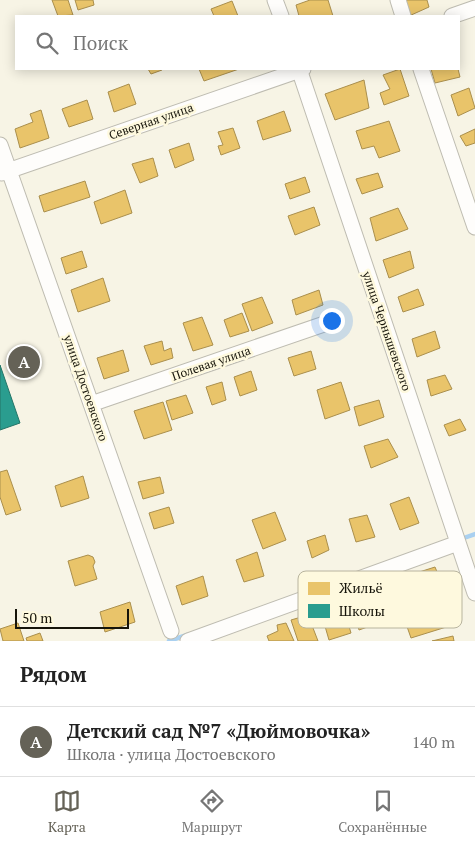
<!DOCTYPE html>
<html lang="ru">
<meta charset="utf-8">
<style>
:root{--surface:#fff;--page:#f2f2f2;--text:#222;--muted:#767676;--line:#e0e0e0;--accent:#656257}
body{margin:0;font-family:"PT Serif",serif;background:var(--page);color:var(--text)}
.scale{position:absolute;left:15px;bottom:12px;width:114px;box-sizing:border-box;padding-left:5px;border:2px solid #16140a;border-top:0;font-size:14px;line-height:18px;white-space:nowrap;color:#16140a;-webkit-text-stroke:4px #fef9de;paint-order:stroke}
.you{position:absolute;left:331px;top:320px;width:18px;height:18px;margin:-12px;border:4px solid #fff;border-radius:50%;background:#1a73e8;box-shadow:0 0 0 8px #1a73e833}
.badge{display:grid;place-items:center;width:32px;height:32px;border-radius:50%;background:var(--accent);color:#fff;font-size:16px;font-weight:700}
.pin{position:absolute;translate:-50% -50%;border:2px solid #fff;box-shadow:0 1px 5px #0006}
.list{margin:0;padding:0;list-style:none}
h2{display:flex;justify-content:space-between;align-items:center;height:65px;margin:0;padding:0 20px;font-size:21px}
h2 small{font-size:16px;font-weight:400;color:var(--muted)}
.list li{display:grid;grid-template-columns:32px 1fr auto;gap:15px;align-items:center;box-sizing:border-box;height:70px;padding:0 20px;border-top:1px solid var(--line)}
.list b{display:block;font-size:19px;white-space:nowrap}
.list p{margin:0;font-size:16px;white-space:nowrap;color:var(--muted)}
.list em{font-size:16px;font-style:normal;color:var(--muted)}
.icon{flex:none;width:28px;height:28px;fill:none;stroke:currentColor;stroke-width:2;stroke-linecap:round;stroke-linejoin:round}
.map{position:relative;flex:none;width:475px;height:641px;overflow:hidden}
.search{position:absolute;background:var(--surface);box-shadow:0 2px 12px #0003;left:15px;right:15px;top:15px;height:55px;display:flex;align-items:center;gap:12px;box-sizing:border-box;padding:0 18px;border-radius:0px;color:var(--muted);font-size:19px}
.sheet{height:135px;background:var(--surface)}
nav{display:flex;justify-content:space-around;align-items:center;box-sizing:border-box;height:70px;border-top:1px solid var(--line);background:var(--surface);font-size:14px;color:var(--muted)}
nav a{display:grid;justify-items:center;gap:2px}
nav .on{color:var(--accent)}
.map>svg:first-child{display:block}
.homes{fill:#e9c46a;stroke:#aa8f4d}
.schools{fill:#2a9d8f;stroke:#247467}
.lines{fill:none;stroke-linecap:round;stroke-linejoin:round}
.stream{stroke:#a9d0f0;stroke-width:4.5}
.minor-casing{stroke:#bebcb1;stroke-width:17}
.minor{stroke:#fefdfb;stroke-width:15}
.labels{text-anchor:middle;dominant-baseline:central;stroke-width:5;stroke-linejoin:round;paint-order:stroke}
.street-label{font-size:12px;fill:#16140a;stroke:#fef9de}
.key{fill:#fef9de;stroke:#b8b49e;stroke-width:1}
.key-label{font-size:14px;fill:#16140a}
</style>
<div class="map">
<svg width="475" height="641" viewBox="0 0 475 641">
<rect width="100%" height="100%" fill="#f7f4e5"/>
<path class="homes" d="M52,0H68L73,15L58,16Z
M75,0H93L94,5L78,10Z
M310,0H328L333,16H299L296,5Z
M403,0H427L429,7L409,16Z
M232,1L238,16H214L211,9Z
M148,69H162V70L151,74Z
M199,69H239L204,81Z
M400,69L409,96L384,105L380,93L390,89L383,75Z
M431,69H458L460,77L435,83Z
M364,80L369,108L335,120L325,94Z
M129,84L136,104L114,112L108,92Z
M469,88L475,108L458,116L451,95Z
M87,100L93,119L69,127L62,109Z
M41,110L49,138L20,148L15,129L33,122L30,114Z
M284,111L291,131L263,140L257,121Z
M389,121L400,151L379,158L374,146L362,149L356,131Z
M233,128L240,148L221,155L218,146L223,145L218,132Z
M475,129V143L466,146L460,136Z
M189,143L194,160L175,168L169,150Z
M153,158L158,176L140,183L132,164Z
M378,173L383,187L362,194L356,179Z
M305,177L310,192L290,199L285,184Z
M85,181L90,197L44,212L39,196Z
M125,190L132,213L101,224L94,202Z
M314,207L320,225L295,235L288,216Z
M398,208L408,229L376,241L370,218Z
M82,251L87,267L66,274L61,258Z
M410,251L414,268L389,278L383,260Z
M103,278L110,301L78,312L71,290Z
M418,289L424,305L403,312L398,297Z
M319,290L323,305L296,315L292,300Z
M262,297L273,323L252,331L242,304Z
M242,313L249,331L230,337L224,320Z
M202,317L213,345L193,351L183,323Z
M435,331L440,348L417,357L412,339Z
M162,341L164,351L171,348L173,358L151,365L144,346Z
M123,350L129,371L104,379L97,358Z
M311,351L316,369L294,376L288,358Z
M251,371L257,390L240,396L234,377Z
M445,375L452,389L431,396L427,380Z
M222,382L226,400L212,405L206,387Z
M341,382L350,410L325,419L317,390Z
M186,395L193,413L172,420L166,401Z
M379,400L384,417L359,426L354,407Z
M163,402L172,430L144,439L134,411Z
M460,419L466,430L449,436L444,425Z
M388,439L398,457L371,468L364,446Z
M7,470L21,510L6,515L0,497V472Z
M83,476L89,498L61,507L55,486Z
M160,477L164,493L143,499L138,482Z
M409,497L419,523L400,530L390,504Z
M169,507L174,523L154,529L149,513Z
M275,512L286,540L263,549L252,520Z
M367,515L375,537L356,542L349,519Z
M325,535L329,550L312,558L307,541Z
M257,552L264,576L244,582L236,560Z
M88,555L93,557L95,562L93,566L97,579L75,586L68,561Z
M435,567L443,586L423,592L430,612L449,608L456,624L411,638L391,581Z
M203,576L208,596L182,605L176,586Z
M375,591L387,620L359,630L351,600Z
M130,602L135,622L105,632L100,612Z
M342,603L351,633L329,640L320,609Z
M308,615L318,641H298L291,620Z
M18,623L24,641H3L0,629Z
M286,623L294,641H269L267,636L278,631L277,625Z
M40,633L43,641H27L26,638Z
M453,636L454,641H432Z"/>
<path class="schools" d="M0,365L20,423L0,430Z"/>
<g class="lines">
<path class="stream" d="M461,539L475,534
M169,641L187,635"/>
<defs>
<path id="minor" d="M275,0L281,16
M398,0L403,16
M452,16L475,8
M299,69L475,593
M421,69L475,227
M0,145L171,631
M2,173L303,69
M91,404L330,322
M188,641L458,543"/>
</defs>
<use href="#minor" class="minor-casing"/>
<use href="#minor" class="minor"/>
</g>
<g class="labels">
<g class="street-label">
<text transform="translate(151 121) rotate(-19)">Северная улица</text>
<text transform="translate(387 331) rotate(71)">улица Чернышевского</text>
<text transform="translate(211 363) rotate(-19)">Полевая улица</text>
<text transform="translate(86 388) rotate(71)">улица Достоевского</text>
</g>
</g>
<rect x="298" y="571" width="164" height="57" rx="8" class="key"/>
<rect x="308" y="582" width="22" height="13" fill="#e9c46a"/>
<rect x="308" y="604" width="22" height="14" fill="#2a9d8f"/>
<g class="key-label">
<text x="339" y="593">Жильё</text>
<text x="339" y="616">Школы</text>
</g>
</svg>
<div class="scale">50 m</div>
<div class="you"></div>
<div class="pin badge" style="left:24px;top:362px">A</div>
<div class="search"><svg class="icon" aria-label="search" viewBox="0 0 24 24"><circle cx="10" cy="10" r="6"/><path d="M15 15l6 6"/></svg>Поиск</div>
</div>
<section class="sheet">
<h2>Рядом<small></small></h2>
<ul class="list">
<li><span class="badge">A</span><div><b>Детский сад №7 «Дюймовочка»</b><p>Школа · улица Достоевского</p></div><em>140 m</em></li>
</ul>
</section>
<nav>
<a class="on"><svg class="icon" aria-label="map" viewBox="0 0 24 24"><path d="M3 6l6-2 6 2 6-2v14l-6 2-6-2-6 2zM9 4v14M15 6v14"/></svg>Карта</a>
<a><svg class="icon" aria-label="directions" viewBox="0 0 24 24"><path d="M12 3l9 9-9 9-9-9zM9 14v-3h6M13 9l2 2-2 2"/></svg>Маршрут</a>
<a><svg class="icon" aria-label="saved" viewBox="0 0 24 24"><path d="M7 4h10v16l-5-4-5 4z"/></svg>Сохранённые</a>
</nav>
